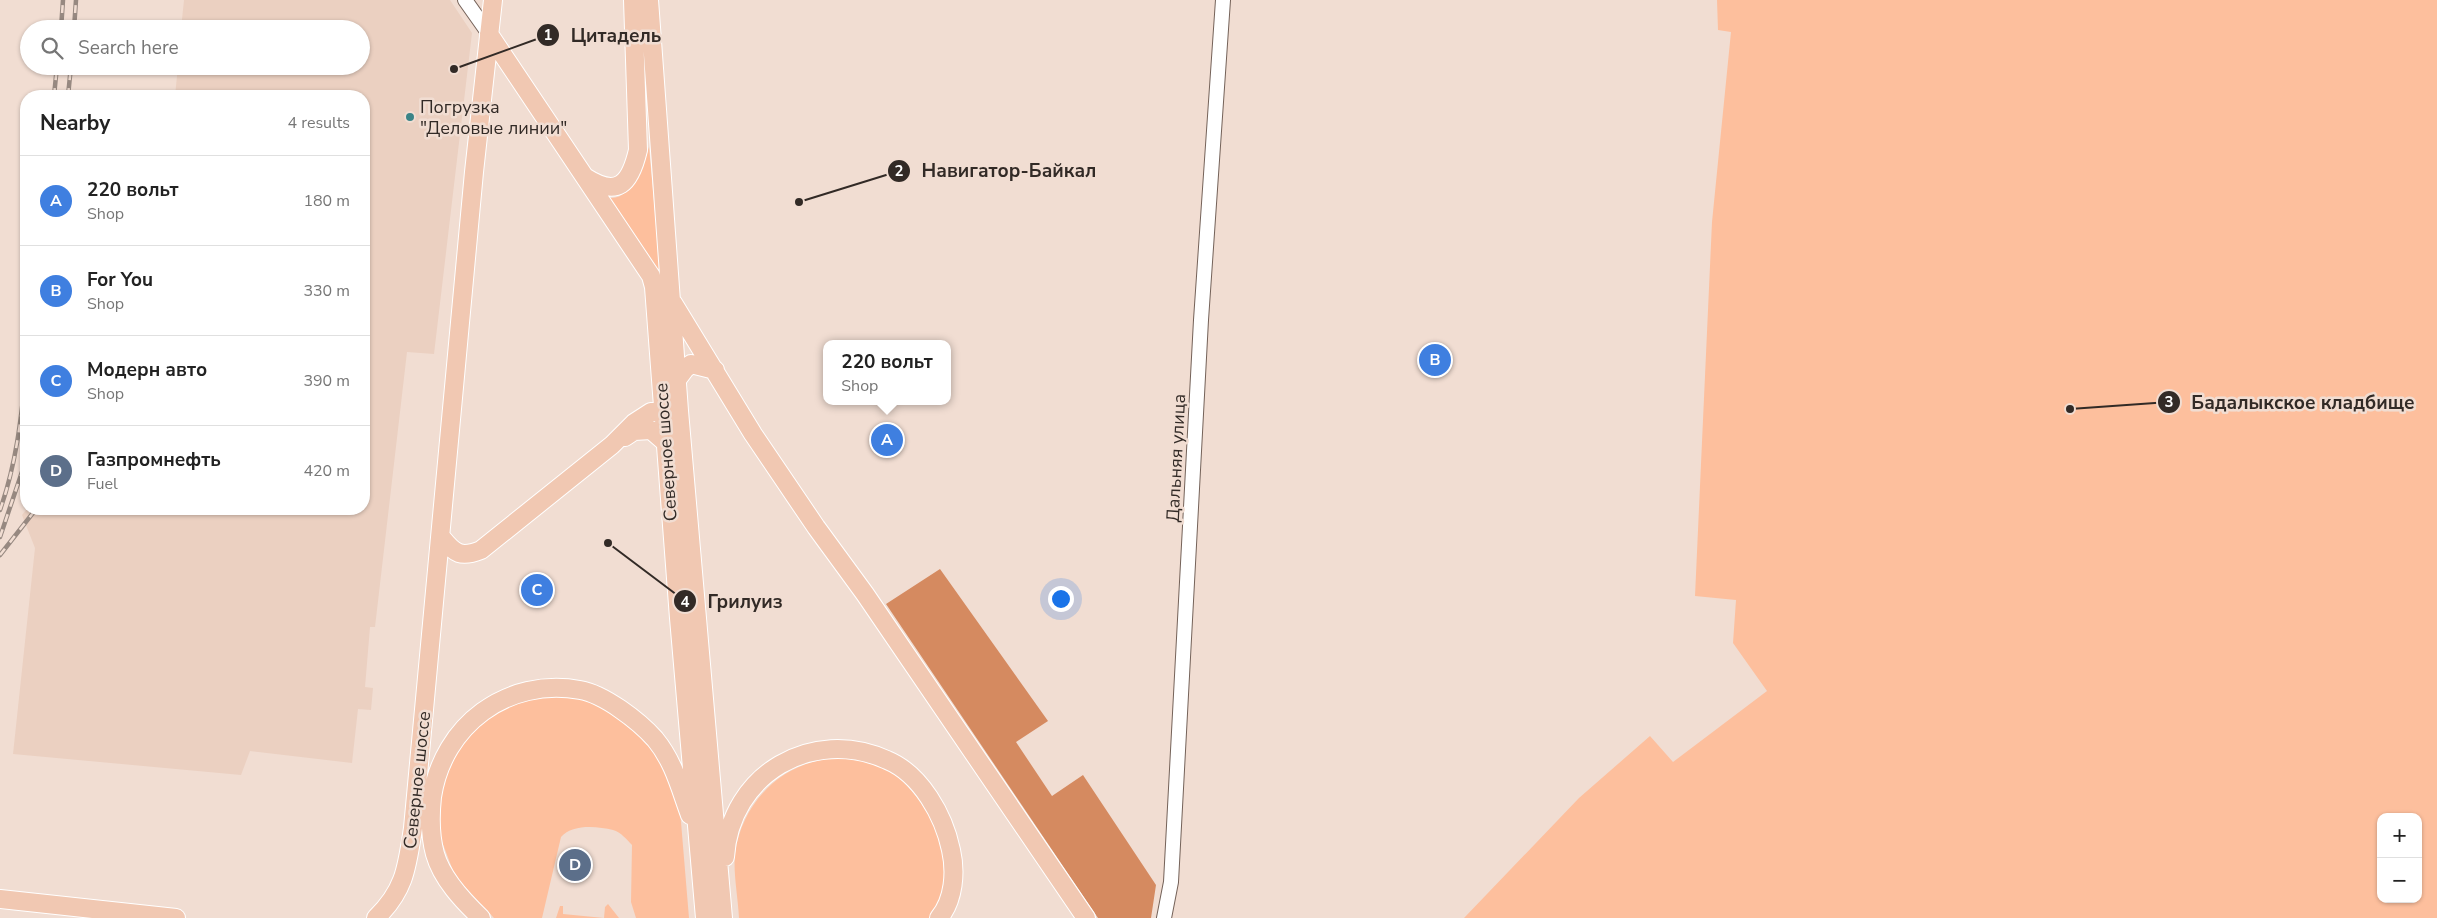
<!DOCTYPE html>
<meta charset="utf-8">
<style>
:root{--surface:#fff;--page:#f2f2f2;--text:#222;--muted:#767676;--line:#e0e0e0;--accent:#3b8487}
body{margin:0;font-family:"Nunito Sans",sans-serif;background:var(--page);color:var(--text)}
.controls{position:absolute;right:15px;bottom:15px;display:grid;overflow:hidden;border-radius:10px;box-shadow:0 1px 4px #0004}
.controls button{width:45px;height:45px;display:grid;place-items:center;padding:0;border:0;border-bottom:1px solid var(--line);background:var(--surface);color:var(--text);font:25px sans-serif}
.you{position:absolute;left:1060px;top:598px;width:18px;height:18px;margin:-12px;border:4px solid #fff;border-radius:50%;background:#1a73e8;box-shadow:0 0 0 8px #1a73e833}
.badge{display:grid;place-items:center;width:32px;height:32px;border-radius:50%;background:var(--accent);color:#fff;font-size:16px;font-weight:700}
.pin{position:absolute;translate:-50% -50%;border:2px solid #fff;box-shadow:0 1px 5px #0006}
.popup{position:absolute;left:823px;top:340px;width:128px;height:65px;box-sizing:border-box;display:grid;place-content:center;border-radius:10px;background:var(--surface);filter:drop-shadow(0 1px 4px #0005);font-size:16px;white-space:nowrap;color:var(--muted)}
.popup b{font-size:19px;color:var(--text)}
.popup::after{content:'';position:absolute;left:50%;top:100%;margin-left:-10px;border:10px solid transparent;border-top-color:var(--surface)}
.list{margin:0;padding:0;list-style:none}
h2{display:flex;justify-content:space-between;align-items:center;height:65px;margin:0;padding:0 20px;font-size:21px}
h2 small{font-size:16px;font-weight:400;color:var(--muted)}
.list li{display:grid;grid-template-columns:32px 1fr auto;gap:15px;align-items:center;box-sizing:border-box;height:90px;padding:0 20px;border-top:1px solid var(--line)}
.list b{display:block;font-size:19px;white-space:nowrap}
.list p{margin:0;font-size:16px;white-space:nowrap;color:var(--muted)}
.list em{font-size:16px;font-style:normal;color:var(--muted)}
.icon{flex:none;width:28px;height:28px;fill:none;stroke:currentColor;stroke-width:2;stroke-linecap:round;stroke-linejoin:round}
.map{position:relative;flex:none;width:2437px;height:918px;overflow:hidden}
.search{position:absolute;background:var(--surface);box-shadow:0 1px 4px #0004;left:20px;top:20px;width:350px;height:55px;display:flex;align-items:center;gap:12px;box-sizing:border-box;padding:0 18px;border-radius:28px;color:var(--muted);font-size:19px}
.panel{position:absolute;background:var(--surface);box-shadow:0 1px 4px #0004;left:20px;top:90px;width:350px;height:425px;border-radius:20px}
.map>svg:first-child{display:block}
.built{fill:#ebd0c1}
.green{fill:#fdbf9d;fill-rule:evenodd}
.forest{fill:#d58a60}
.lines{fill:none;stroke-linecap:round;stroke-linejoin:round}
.minor-casing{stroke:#746259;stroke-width:16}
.major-casing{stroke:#fff;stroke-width:20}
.minor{stroke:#fff;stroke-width:14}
.major{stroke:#f1c8b2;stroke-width:18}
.rail-casing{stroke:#978981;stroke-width:4.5}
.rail{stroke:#f1ddd2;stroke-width:2.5;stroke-dasharray:8;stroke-linecap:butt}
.poi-dot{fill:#3b8487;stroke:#f1ddd2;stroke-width:2}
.labels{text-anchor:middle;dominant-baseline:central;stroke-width:5;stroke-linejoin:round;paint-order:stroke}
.poi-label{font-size:18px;fill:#322a26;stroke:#f1ddd2;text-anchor:start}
.street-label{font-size:18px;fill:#322a26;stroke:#f1ddd2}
.leader{fill:none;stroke:#322a26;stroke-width:2}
.callout-dot{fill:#322a26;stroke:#f1ddd2;stroke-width:2}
.mark-label{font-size:15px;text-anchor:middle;font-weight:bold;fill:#fff}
.callout-label{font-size:19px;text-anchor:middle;font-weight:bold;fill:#322a26;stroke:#f1ddd2;stroke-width:5;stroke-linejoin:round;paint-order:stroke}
</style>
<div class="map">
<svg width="2437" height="918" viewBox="0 0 2437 918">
<rect width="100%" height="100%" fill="#f1ddd2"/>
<path class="built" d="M184,0H450L472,33L434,354L407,352L375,627H370L365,687L373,688L371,710L358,709L352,763L250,751L241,775L13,754L35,548L22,515L27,509H364V96H175L178,66H361V29H181Z"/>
<path class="green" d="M1717,0H2437V918H1464L1579,798L1650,736L1673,762L1767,691L1733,643L1736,600L1695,596L1712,222L1731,32L1718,30ZM2381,817H2418V899H2381Z
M649,147L661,279L606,197C630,205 644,163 649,147Z
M555,696L581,697L624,718L659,753L680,810L689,918H636L631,902L632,845C627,840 621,832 613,830C597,826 572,824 561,837L542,918H494L455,876L441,839L438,821L439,798L444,776L464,738L495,712L517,701Z
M828,759C845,759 865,757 881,765C913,781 947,835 947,871C948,888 939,903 932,918H739C738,897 733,873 735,853C742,804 779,765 828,759Z
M608,904L619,918H556L560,906H563V914L604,918L605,907Z"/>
<path class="forest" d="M940,569L1048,721L1016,742L1052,796L1083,775L1156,885L1151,918H1098L886,604Z"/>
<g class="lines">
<defs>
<path id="minor" d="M465,0L489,34
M1164,918L1171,882L1201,320L1223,0"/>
<path id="major" d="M649,0L679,411L723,918
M489,34L651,276L654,287L679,618L705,918
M585,177C618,198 630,184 638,150L633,0
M673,303L753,434L816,527L865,594L1086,918
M676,381L685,369L691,364L715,370
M625,437L634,431L651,430L666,443
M442,538C455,554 461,558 481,550L612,445L634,423L651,412L673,411
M725,857C730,774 813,726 887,760C921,774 944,816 951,850C956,872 954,900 939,918
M0,899L176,918
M376,918C405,890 407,867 413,828L474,172L493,0
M481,918C463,901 442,879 435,854C430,836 430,816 432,797C443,725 507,677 580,690C604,694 639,721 655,739C674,762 680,788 690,815"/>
</defs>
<use href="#minor" class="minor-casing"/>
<use href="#major" class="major-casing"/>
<use href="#minor" class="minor"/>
<use href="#major" class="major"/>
<defs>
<path id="rail" d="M61,29L63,0
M74,29L76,0
M54,96L57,66
M68,96L71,66
M0,510C16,465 21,420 26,372
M0,537L26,460
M0,555L36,509"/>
</defs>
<use href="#rail" class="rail-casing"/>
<use href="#rail" class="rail"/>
</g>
<circle class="poi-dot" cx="410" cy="117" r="5"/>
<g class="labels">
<g class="poi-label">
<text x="420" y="107">Погрузка<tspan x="420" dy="21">"Деловые линии"</tspan></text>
</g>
<g class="street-label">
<text transform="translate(666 452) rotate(-94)">Северное шоссе</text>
<text transform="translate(1176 458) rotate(-87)">Дальняя улица</text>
<text transform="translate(417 780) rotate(-84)">Северное шоссе</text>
</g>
</g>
<path class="leader" d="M454 69L548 35M799 202L899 171M2070 409L2169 402M608 543L685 601"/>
<g class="callout-dot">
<circle cx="454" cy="69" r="5"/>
<circle cx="799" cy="202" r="5"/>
<circle cx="2070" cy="409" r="5"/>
<circle cx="608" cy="543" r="5"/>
<circle cx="548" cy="35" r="12"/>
<circle cx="899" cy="171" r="12"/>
<circle cx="2169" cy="402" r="12"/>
<circle cx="685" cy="601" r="12"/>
</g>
<g class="mark-label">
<text x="548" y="40">1</text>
<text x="899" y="176">2</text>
<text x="2169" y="407">3</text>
<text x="685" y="607">4</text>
</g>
<g class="callout-label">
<text x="616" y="42">Цитадель</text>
<text x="1009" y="177">Навигатор-Байкал</text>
<text x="2303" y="409">Бадалыкское кладбище</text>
<text x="745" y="608">Грилуиз</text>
</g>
</svg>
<div class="controls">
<button>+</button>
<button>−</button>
</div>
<div class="you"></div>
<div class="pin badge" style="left:887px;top:440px;background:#3f7fe0">A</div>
<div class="popup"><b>220 вольт</b>Shop</div>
<div class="pin badge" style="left:1435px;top:360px;background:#3f7fe0">B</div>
<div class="pin badge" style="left:537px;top:590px;background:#3f7fe0">C</div>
<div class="pin badge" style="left:575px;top:865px;background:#5c6f8a">D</div>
<div class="search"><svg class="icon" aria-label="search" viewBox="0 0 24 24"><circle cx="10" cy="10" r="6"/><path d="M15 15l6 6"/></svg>Search here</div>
<section class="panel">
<h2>Nearby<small>4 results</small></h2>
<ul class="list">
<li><span class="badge" style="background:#3f7fe0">A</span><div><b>220 вольт</b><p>Shop</p></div><em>180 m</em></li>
<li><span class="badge" style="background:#3f7fe0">B</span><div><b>For You</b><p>Shop</p></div><em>330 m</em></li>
<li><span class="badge" style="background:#3f7fe0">C</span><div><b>Модерн авто</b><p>Shop</p></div><em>390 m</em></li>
<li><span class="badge" style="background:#5c6f8a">D</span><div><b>Газпромнефть</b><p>Fuel</p></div><em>420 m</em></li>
</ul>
</section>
</div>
